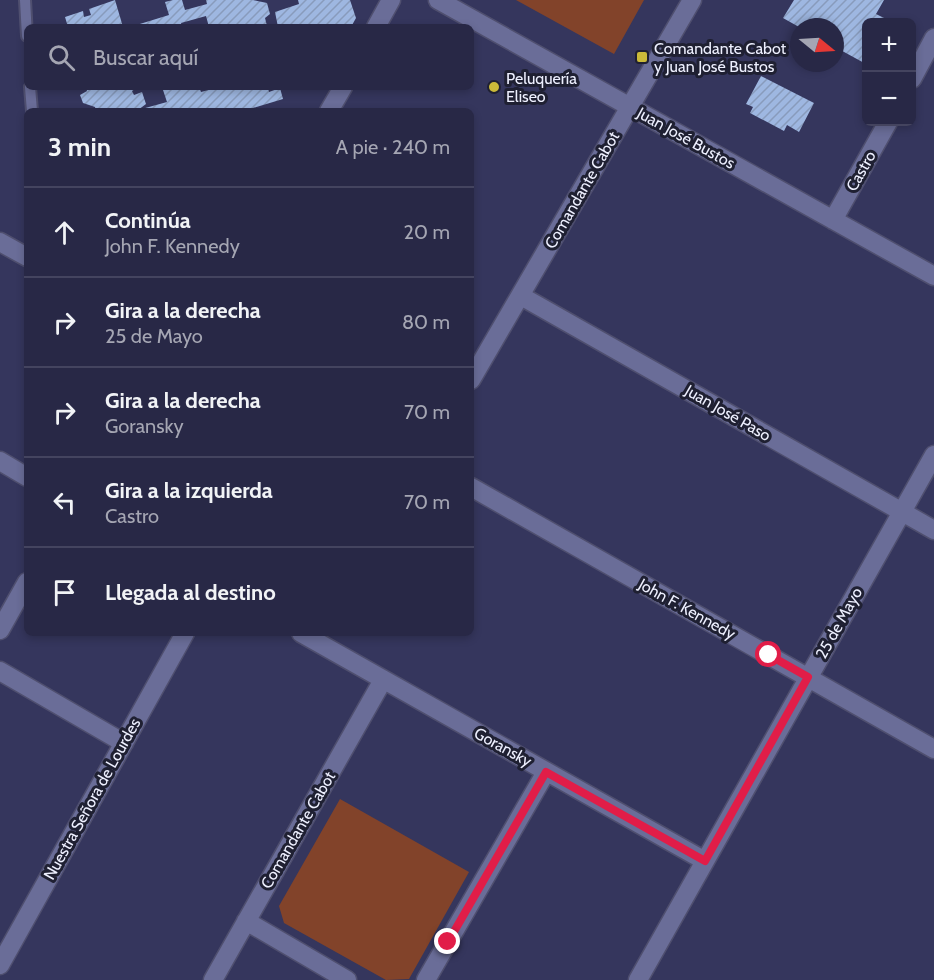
<!DOCTYPE html>
<html lang="es">
<meta charset="utf-8">
<style>
:root{--surface:#282846;--page:#343451;--text:#f1f3f6;--muted:#a5a6b3;--line:#44445f}
body{margin:0;font-family:Cabin,sans-serif;background:var(--page);color:var(--text)}
.controls{position:absolute;right:18px;top:18px;display:grid;overflow:hidden;border-radius:9px;box-shadow:0 3px 9px #0003}
.controls button{width:54px;height:54px;display:grid;place-items:center;padding:0;border:0;border-bottom:2px solid var(--line);background:var(--surface);color:var(--text);font:30px sans-serif}
.compass{position:absolute;left:790px;top:18px;width:54px;height:54px;border-radius:50%;background:var(--surface);box-shadow:0 3px 9px #0003;rotate:108deg}
.stop{position:absolute;width:18px;height:18px;margin:-14px;border:4px solid #e11d48;border-radius:50%;background:#fff}
.stop.end{background:#e11d48;border-color:#fff;box-shadow:0 2px 6px #0008}
.list{margin:0;padding:0;list-style:none}
h2{display:flex;justify-content:space-between;align-items:center;height:78px;margin:0;padding:0 24px;font-size:26px}
h2 small{font-size:20px;font-weight:400;color:var(--muted)}
.list li{display:grid;grid-template-columns:39px 1fr auto;gap:18px;align-items:center;box-sizing:border-box;height:90px;padding:0 24px;border-top:2px solid var(--line)}
.list b{display:block;font-size:22px;white-space:nowrap}
.list p{margin:0;font-size:20px;white-space:nowrap;color:var(--muted)}
.list em{font-size:20px;font-style:normal;color:var(--muted)}
.icon{flex:none;width:33px;height:33px;fill:none;stroke:currentColor;stroke-width:2;stroke-linecap:round;stroke-linejoin:round}
.map{position:relative;flex:none;width:934px;height:980px;overflow:hidden}
.search{position:absolute;background:var(--surface);box-shadow:0 3px 9px #0003;left:24px;top:24px;width:450px;height:66px;display:flex;align-items:center;gap:15px;box-sizing:border-box;padding:0 21px;border-radius:9px;color:var(--muted);font-size:22px}
.panel{position:absolute;background:var(--surface);box-shadow:0 3px 9px #0003;left:24px;top:108px;width:450px;height:528px;border-radius:9px}
.map>svg:first-child{display:block}
.green{fill:#82432a}
.building{fill:url(#building-hatch)}
.lines{fill:none;stroke-linecap:round;stroke-linejoin:round}
.service-casing{stroke:#4f4f6f;stroke-width:14}
.minor-casing{stroke:#4f4f6f;stroke-width:21}
.service{stroke:#6a6d98;stroke-width:10}
.minor{stroke:#6a6d98;stroke-width:18}
.route{stroke:#e11d48;stroke-width:8}
.poi-dot{fill:#cbba39;stroke:#1f2032;stroke-width:2}
.labels{text-anchor:middle;dominant-baseline:central;stroke-width:6;stroke-linejoin:round;paint-order:stroke}
.poi-label{font-size:16px;fill:#eef0ff;stroke:#1f2032;text-anchor:start}
.street-label{font-size:16px;fill:#eef0ff;stroke:#1f2032}
</style>
<div class="map">
<svg width="934" height="980" viewBox="0 0 934 980">
<defs>
<pattern id="building-hatch" width="6" height="6" patternUnits="userSpaceOnUse" patternTransform="scale(1.5)"><rect width="6" height="6" fill="#9eb7e1"/><path d="M-1 1l2-2M0 6l6-6M5 7l2-2" fill="none" stroke="#889bbc"/></pattern>
</defs>
<rect width="100%" height="100%" fill="#35365d"/>
<path class="green" d="M516,0H644L614,54Z
M340,799L469,872L409,979L386,980L284,923L279,906Z"/>
<path class="building" d="M115,0L123,27H68L65,17L83,11L84,17L91,15L89,9Z
M173,0H182L185,10L207,4L206,0H253L267,3L270,14L265,18L267,26L273,24L274,27H209L206,16L181,23L182,27H130L169,15L165,2Z
M298,0H350L356,18L351,27H278L275,12L299,4Z
M794,0H884L876,14L892,22H866V64L835,47V27H799L783,18Z
M761,76L814,103L799,132L787,125L784,131L750,113L753,107L746,104Z
M86,87H138L132,91L134,95L142,92L146,104L138,110L167,102L162,87H199L201,92L220,87H268L269,92L280,88L283,99L243,111H96L95,107L83,103L80,95L87,91Z"/>
<g class="lines">
<defs>
<path id="service" d="M25,0L27,36
M30,87L32,111"/>
<path id="minor" d="M438,0L934,276
M376,27L391,0
M912,79L934,38
M329,111L343,87
M833,220L888,122
M0,242L27,257
M521,296L934,530
M471,380L692,0
M0,461L27,477
M471,487L934,749
M0,630L27,582
M301,633L705,861
M0,671L124,743
M246,921L347,980
M0,965L185,633
M213,980L383,680
M426,980L546,772
M638,980L934,455"/>
</defs>
<use href="#service" class="service-casing"/>
<use href="#minor" class="minor-casing"/>
<use href="#service" class="service"/>
<use href="#minor" class="minor"/>
</g>
<g class="lines">
<path class="route" d="M448,942L546,772L705,861L808,677L769,655"/>
</g>
<g class="poi-dot">
<rect x="636" y="51" width="12" height="12" rx="3"/>
<circle cx="494" cy="87" r="6"/>
</g>
<g class="labels">
<g class="poi-label">
<text x="654" y="48">Comandante Cabot<tspan x="654" dy="18">y Juan José Bustos</tspan></text>
<text x="506" y="78">Peluquería<tspan x="506" dy="18">Eliseo</tspan></text>
</g>
<g class="street-label">
<text transform="translate(686 138) rotate(29)">Juan José Bustos</text>
<text transform="translate(861 171) rotate(-61)">Castro</text>
<text transform="translate(582 190) rotate(-60)">Comandante Cabot</text>
<text transform="translate(728 413) rotate(30)">Juan José Paso</text>
<text transform="translate(687 609) rotate(29)">John F. Kennedy</text>
<text transform="translate(839 623) rotate(-61)">25 de Mayo</text>
<text transform="translate(503 747) rotate(29)">Goransky</text>
<text transform="translate(92 799) rotate(-61)">Nuestra Señora de Lourdes</text>
<text transform="translate(298 830) rotate(-60)">Comandante Cabot</text>
</g>
</g>
</svg>
<div class="controls">
<button>+</button>
<button>−</button>
</div>
<svg class="compass" viewBox="-18 -18 36 36"><path d="M0-13l5 13h-10z" fill="#e53935"/><path d="M0 13l5-13h-10z" fill="#a5a6b3"/></svg>
<div class="stop" style="left:769px;top:655px"></div>
<div class="stop end" style="left:448px;top:942px"></div>
<div class="search"><svg class="icon" aria-label="search" viewBox="0 0 24 24"><circle cx="10" cy="10" r="6"/><path d="M15 15l6 6"/></svg>Buscar aquí</div>
<section class="panel">
<h2>3 min<small>A pie · 240 m</small></h2>
<ul class="list">
<li><svg class="icon" aria-label="ahead" viewBox="0 0 24 24"><path d="M12 20V5M6 11l6-6 6 6"/></svg><div><b>Continúa</b><p>John F. Kennedy</p></div><em>20 m</em></li>
<li><svg class="icon" aria-label="right" viewBox="0 0 24 24"><path d="M7 20v-9h11M14 6l5 5-5 5"/></svg><div><b>Gira a la derecha</b><p>25 de Mayo</p></div><em>80 m</em></li>
<li><svg class="icon" aria-label="right" viewBox="0 0 24 24"><path d="M7 20v-9h11M14 6l5 5-5 5"/></svg><div><b>Gira a la derecha</b><p>Goransky</p></div><em>70 m</em></li>
<li><svg class="icon" aria-label="left" viewBox="0 0 24 24"><path d="M17 20v-9H6M10 6l-5 5 5 5"/></svg><div><b>Gira a la izquierda</b><p>Castro</p></div><em>70 m</em></li>
<li><svg class="icon" aria-label="arrive" viewBox="0 0 24 24"><path d="M6 21V4h12l-3 4 3 4H6"/></svg><div><b>Llegada al destino</b></div></li>
</ul>
</section>
</div>
